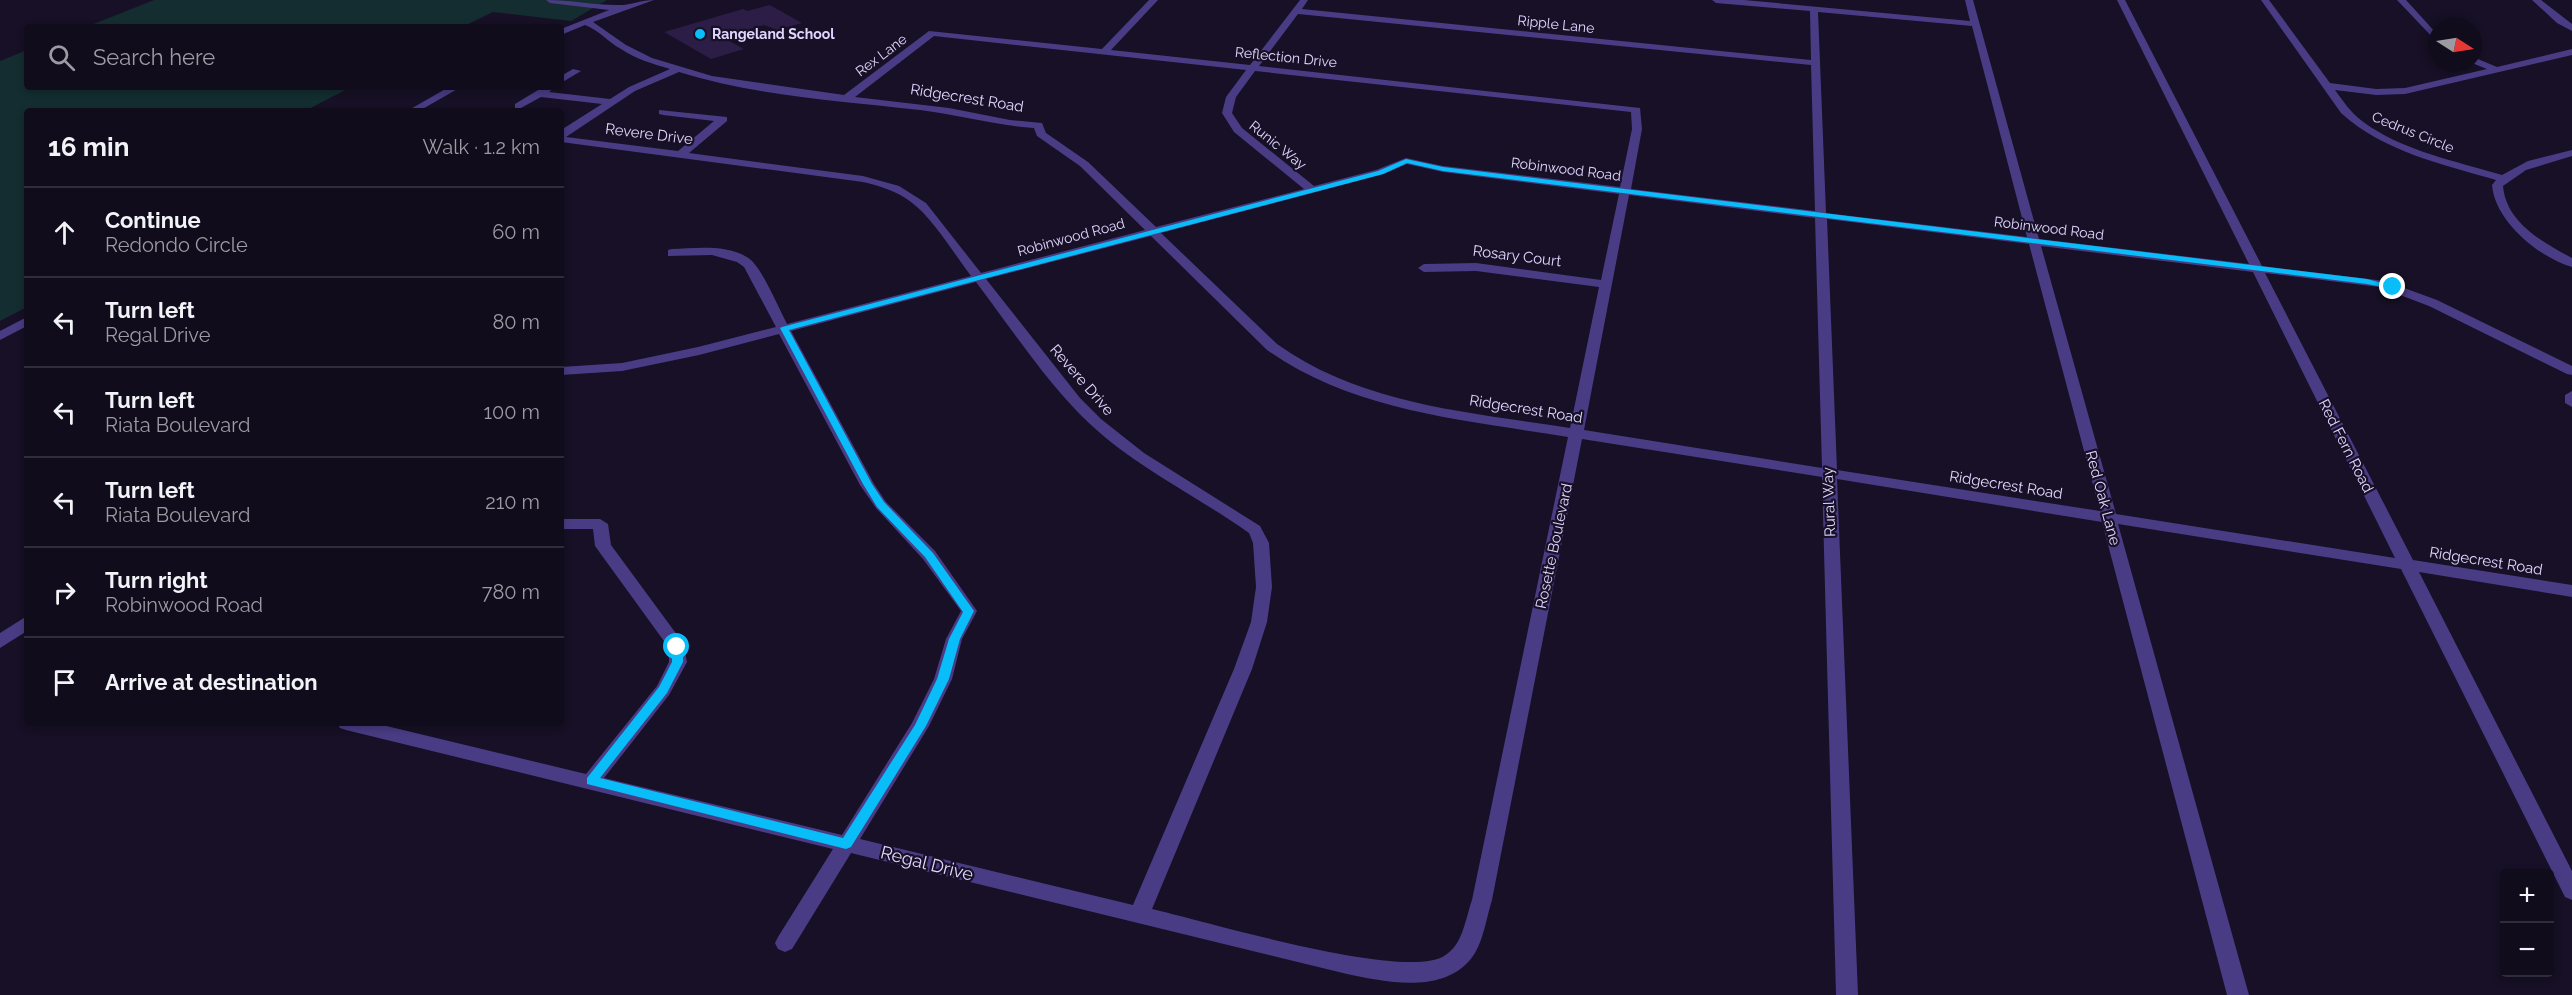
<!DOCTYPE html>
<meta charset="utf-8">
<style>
:root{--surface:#110c1c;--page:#1e1a29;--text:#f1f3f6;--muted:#9c9ba3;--line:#302c3b}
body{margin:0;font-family:Raleway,sans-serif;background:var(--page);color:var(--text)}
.controls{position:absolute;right:18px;bottom:18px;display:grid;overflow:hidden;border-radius:6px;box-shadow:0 3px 9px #0003}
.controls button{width:54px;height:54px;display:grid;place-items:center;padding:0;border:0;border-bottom:2px solid var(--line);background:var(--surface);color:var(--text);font:30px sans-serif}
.compass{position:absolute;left:2428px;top:18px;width:54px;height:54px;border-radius:50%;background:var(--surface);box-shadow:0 3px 9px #0003;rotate:102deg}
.stop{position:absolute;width:18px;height:18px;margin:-14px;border:4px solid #08bdf8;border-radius:50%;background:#fff}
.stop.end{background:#08bdf8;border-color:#fff;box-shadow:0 2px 6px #0008}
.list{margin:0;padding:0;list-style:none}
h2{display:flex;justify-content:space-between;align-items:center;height:78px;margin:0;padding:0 24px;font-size:26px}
h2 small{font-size:20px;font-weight:400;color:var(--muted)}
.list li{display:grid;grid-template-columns:39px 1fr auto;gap:18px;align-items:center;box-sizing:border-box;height:90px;padding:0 24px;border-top:2px solid var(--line)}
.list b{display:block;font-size:22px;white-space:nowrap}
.list p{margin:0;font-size:20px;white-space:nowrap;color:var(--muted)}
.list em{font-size:20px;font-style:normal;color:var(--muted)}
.icon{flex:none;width:33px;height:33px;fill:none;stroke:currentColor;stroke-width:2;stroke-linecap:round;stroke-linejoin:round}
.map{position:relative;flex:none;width:2572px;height:995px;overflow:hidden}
.search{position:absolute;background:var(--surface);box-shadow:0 3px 9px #0003;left:24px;top:24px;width:540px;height:66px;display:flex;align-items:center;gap:15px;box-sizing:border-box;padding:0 21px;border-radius:6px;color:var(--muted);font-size:22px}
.panel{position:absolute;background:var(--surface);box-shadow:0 3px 9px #0003;left:24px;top:108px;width:540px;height:618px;border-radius:6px}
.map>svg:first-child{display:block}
.green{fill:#132d30}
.building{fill:#2b1d46}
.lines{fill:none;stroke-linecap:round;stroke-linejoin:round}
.minor{fill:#493c84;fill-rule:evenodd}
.route{fill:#08bdf8}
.poi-dot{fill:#08bdf8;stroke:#171026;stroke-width:2}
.labels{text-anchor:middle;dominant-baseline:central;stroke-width:4.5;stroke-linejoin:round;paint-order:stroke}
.far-street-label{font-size:14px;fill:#e0d6fe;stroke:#171026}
.far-poi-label{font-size:14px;font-weight:bold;fill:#e0d6fe;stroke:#171026;text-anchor:start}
.street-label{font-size:15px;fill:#e0d6fe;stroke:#171026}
.near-street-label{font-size:18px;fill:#e0d6fe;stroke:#171026}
</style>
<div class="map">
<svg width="2572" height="995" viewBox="0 0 2572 995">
<rect width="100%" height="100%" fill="#171026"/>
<path class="green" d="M154,0H607L571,21L493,12L462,27H86Z
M27,50V87H351L305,111H27V307L0,321V61Z"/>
<path class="building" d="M770,5L802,23L777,30L764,25L722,37L744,49L711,59L664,32L743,9L747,11Z"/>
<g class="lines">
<path class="minor" d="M546,0C570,0 593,5 617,5C629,6 641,0 654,0L593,22L626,45L652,58L712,76L844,95L929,31L1102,49L1149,0H1158L1111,50L1250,65L1300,0H1308L1302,9L1811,60L1810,11L1716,3L1712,0H1744L1970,21L1965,0H1973L2039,239L2249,264L2117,0H2125L2262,266L2385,281L2437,300L2572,366V375L2567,374L2429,306L2379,287L2265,273L2413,560L2572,585V597L2419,572L2572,871V900L2565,897L2401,569L2118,524L2249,995H2227L2102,522L1837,479L1858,995H1836L1822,477L1582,439L1492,900C1486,919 1483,945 1470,960C1441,994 1385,982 1347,974L851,853L792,949L785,952L778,949L775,943L778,937L833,849L346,730L340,728L337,723H374L586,774L657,686L669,662V648L595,546L593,529H561V519H600L608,524L611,545L683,643L687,662L669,695L604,778L842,835L912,723L934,679L946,639L961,611L923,559L876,508L860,485L779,334L699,355L622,371L561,375V367L622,363L698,347L776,327L744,267L737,262L712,255L668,256V250L672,249C696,248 734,243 753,262C764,274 779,308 787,324L971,276C955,255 932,217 911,202C897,191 880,186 863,182L561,142V130L602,104L541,97L521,108H515V104L543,87H555L549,92L610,99L629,87L670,69C653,64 636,59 621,49C608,42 599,30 585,25L561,35V29L609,10L550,3ZM1818,12L1972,26L2027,237L1826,213ZM1298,14L1811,65L1815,211L1631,189L1642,129L1640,108L1259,66ZM934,36L1246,70L1226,97L1222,113L1234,132L1304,189L1156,227L1088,162L1046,133L1042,123L1010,120L949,108L855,97ZM1255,71L1631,112L1632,129L1620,187L1443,166L1406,158L1376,170L1314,186L1242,128L1232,113L1236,97ZM679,72C756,96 840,101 920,110C958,115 995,125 1034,128L1037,136L1080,166L1145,230L981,273L926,203L899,186L863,176L689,153L727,121V117L659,110V114L663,115L714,121L678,151L566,137L635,91ZM1407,164L1443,172L1619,194L1601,280L1476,263L1424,264L1418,268L1424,272L1476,271L1599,287L1570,428C1469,412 1362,405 1277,344L1161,233L1384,174ZM1629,195L1815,218L1822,468L1584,430ZM1827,219L2029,244L2100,511L1837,470ZM1151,236L1267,350C1354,412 1465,420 1568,437L1472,900C1465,920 1463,945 1444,956C1405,981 1204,921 1152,909L1252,669L1267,622L1272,587L1269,543L1260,526L1144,453L1101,419L1080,398L986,279ZM2041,246L2253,272L2395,558L2116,514ZM976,282C1011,328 1048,385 1090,424C1137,468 1197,496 1249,533L1253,543L1256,587L1251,622L1234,669L1133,905L860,839L929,726L952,679L962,639L977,611L935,551L886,502L874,484L791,331Z
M2261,0H2269L2330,83L2376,89L2405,88L2487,69L2472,63L2473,57L2497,67L2572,49V55L2405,94L2376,95L2335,90C2343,101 2351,113 2362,121C2402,151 2456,161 2502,175L2528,161L2572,150V156L2526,170L2503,186C2506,222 2542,242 2572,258V267C2538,257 2495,221 2492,185L2496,180C2442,164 2384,152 2341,113Z
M2397,0H2406L2437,34V42Z
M2532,0H2541L2572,24V31L2557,23Z
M573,69L581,71L561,83V76Z
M449,87H461L419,111H407Z
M27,317V326L0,340V331Z
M2572,391V407L2565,403V395Z
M27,616V631L0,648V633Z"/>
</g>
<path class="route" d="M1406,159L1443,167L2367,279L2397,287L2393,289L2367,284L1443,171L1407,163L1383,174L789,330L872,484L884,502L933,553L974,611L960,639L949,679L926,726L851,847L846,849L587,784V778L659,687L672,662V647L677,643L683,647V662L667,693L600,778L843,838L915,725L937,679L949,639L963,612L925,557L877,507L863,484L780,328L782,327L1378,171Z"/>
<circle class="poi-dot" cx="700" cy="34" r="6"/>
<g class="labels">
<g class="far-street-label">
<text transform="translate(1556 24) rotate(6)">Ripple Lane</text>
<text transform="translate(881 55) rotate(-37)">Rex Lane</text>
<text transform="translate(1286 57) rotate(6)">Reflection Drive</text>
<text transform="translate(2413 132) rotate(22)">Cedrus Circle</text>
<text transform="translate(1278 145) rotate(39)">Runic Way</text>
<text transform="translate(1566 169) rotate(7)">Robinwood Road</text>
<text transform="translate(2049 228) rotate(7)">Robinwood Road</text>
<text transform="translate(1071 237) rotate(-15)">Robinwood Road</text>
</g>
<g class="far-poi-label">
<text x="712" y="34">Rangeland School</text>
</g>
<g class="street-label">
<text transform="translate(967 98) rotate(9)">Ridgecrest Road</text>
<text transform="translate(649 134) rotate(7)">Revere Drive</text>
<text transform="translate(1517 256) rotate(7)">Rosary Court</text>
<text transform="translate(1082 380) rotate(49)">Revere Drive</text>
<text transform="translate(1526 409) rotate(9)">Ridgecrest Road</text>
<text transform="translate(2346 446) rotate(63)">Red Fern Road</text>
<text transform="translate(2006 485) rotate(9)">Ridgecrest Road</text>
<text transform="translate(2103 498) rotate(75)">Red Oak Lane</text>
<text transform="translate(1829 502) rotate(-92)">Rural Way</text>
<text transform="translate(1554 546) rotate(-78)">Rosette Boulevard</text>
<text transform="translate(2486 561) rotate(9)">Ridgecrest Road</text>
</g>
<g class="near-street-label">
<text transform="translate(927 863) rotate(14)">Regal Drive</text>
</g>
</g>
</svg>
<div class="controls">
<button>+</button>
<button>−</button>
</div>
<svg class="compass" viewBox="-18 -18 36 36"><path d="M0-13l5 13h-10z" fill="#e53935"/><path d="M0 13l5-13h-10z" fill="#9c9ba3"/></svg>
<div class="stop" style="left:677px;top:647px"></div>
<div class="stop end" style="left:2393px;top:287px"></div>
<div class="search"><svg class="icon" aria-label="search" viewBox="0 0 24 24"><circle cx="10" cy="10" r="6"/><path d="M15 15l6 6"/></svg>Search here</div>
<section class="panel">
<h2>16 min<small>Walk · 1.2 km</small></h2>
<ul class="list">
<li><svg class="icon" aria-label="ahead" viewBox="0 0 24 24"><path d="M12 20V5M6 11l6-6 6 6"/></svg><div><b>Continue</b><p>Redondo Circle</p></div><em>60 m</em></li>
<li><svg class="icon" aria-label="left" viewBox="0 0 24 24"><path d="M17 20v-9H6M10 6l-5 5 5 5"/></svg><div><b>Turn left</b><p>Regal Drive</p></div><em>80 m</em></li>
<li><svg class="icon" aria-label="left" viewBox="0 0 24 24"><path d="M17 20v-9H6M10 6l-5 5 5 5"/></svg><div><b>Turn left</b><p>Riata Boulevard</p></div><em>100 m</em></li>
<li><svg class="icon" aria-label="left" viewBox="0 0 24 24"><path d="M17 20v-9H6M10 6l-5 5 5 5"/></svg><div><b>Turn left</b><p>Riata Boulevard</p></div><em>210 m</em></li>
<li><svg class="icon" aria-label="right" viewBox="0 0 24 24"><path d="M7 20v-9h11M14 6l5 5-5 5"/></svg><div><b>Turn right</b><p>Robinwood Road</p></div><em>780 m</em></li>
<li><svg class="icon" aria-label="arrive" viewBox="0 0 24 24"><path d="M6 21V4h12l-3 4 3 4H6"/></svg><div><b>Arrive at destination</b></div></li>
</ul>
</section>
</div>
